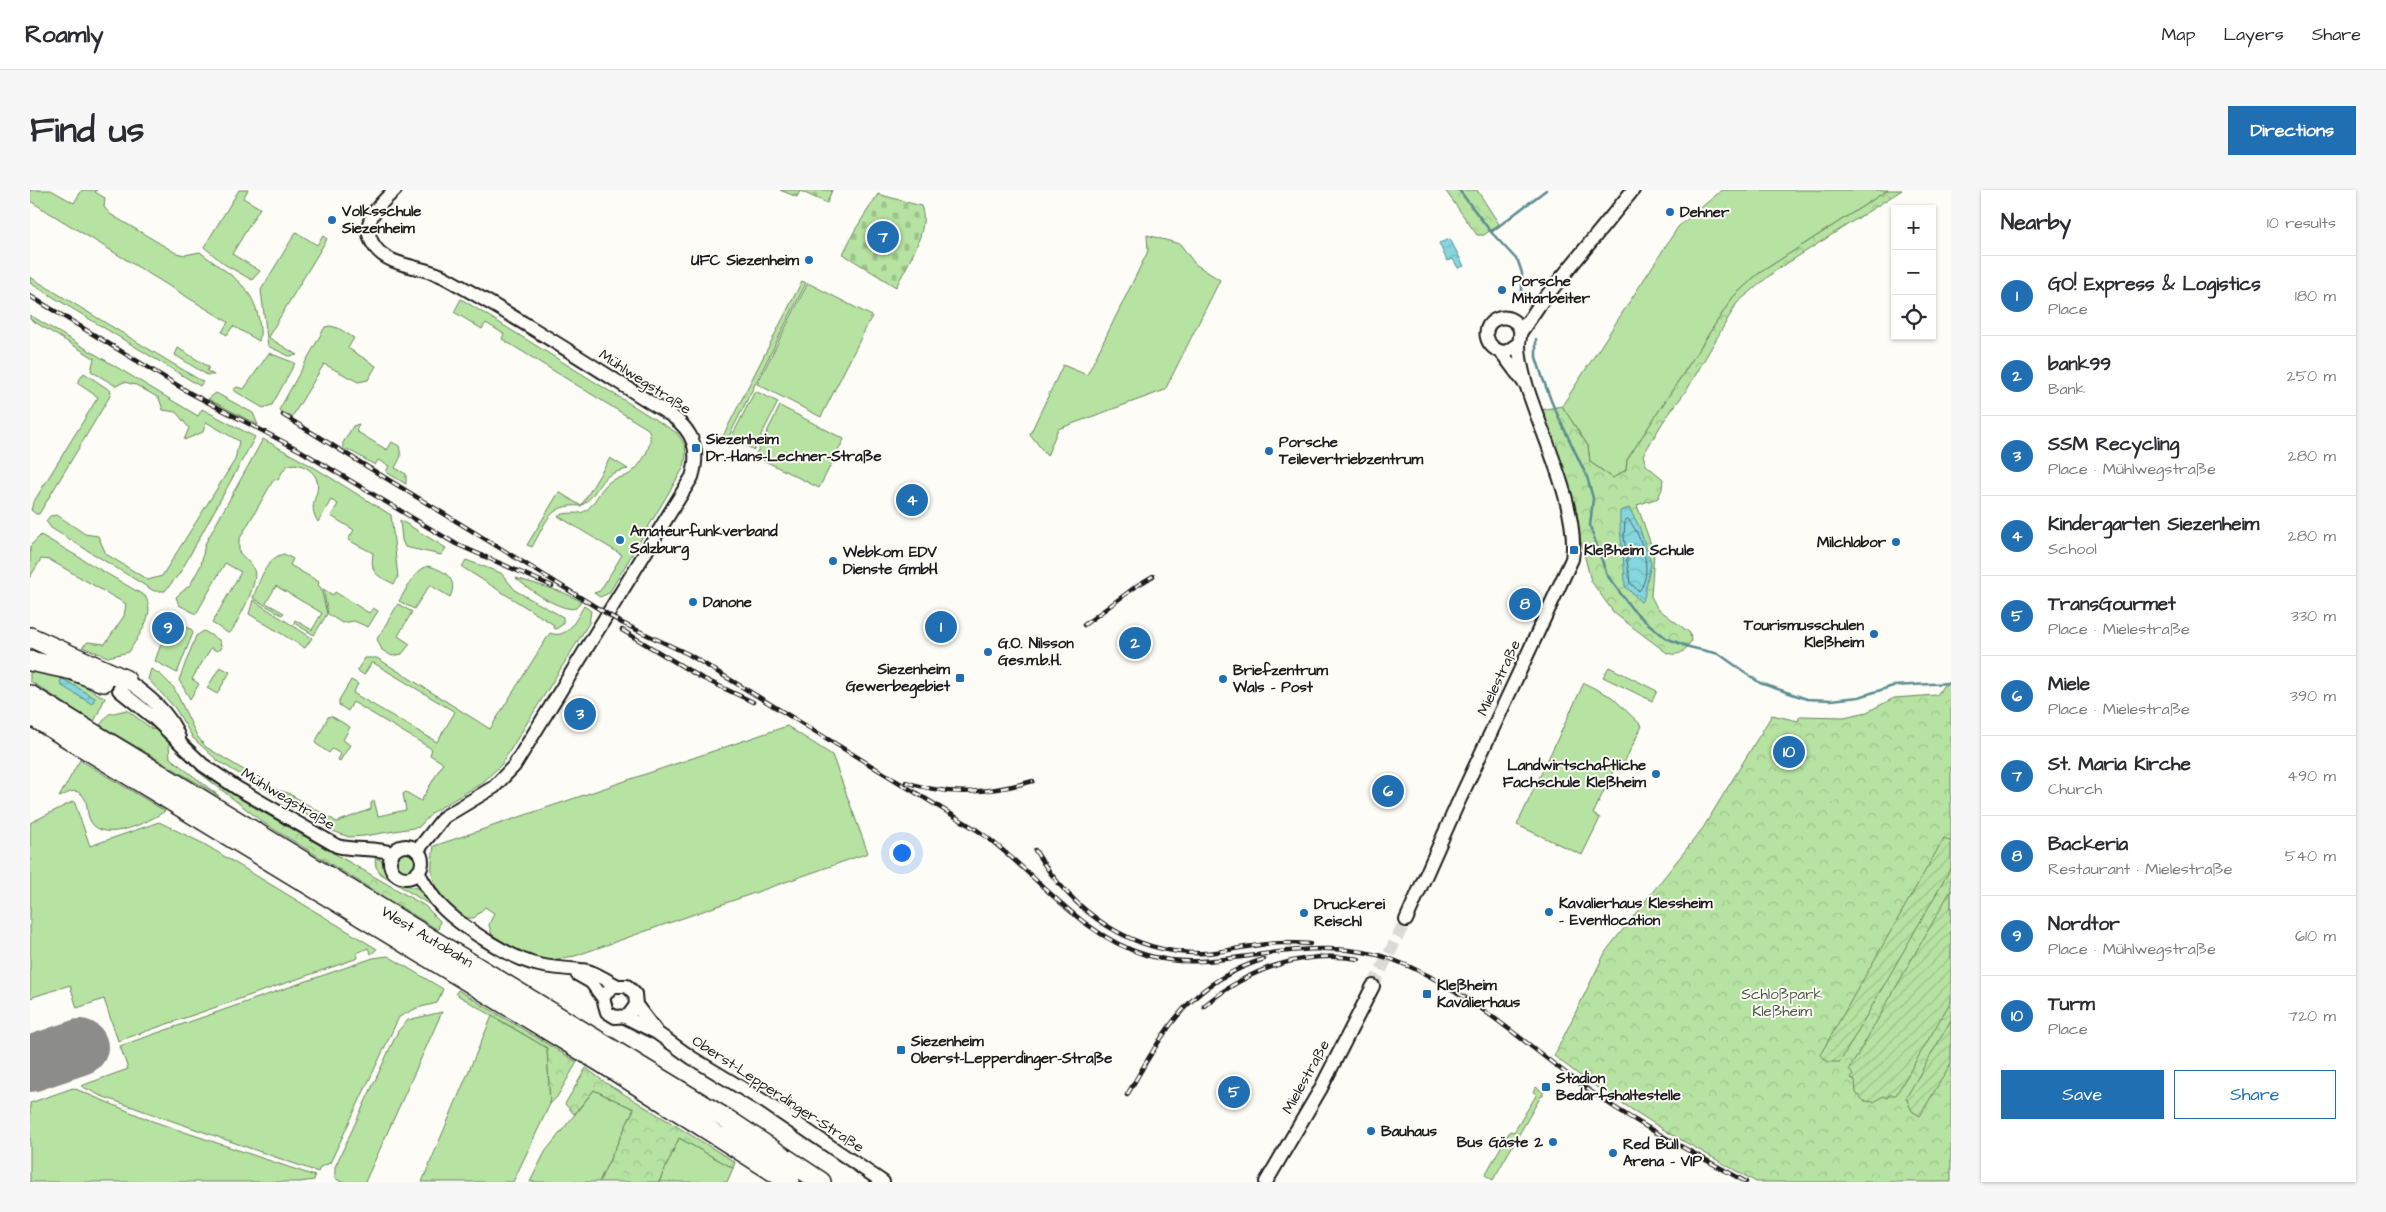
<!DOCTYPE html>
<meta charset="utf-8">
<style>
:root{--surface:#fff;--page:#f7f7f7;--text:#2b2b33;--muted:#7c7c81;--line:#e1e1e2;--accent:#1f6fb2}
body{margin:0;font-family:"Architects Daughter",sans-serif;background:var(--page);color:var(--text)}
.controls{position:absolute;right:15px;top:15px;display:grid;overflow:hidden;border-radius:0px;box-shadow:0 1px 4px #0004}
.controls button{width:45px;height:45px;display:grid;place-items:center;padding:0;border:0;border-bottom:1px solid var(--line);background:var(--surface);color:var(--text);font:25px sans-serif}
.you{position:absolute;left:871px;top:662px;width:18px;height:18px;margin:-12px;border:4px solid #fff;border-radius:50%;background:#1a73e8;box-shadow:0 0 0 8px #1a73e833}
.badge{display:grid;place-items:center;width:32px;height:32px;border-radius:50%;background:var(--accent);color:#fff;font-size:16px;font-weight:700}
.pin{position:absolute;translate:-50% -50%;border:2px solid #fff;box-shadow:0 1px 5px #0006}
.list{margin:0;padding:0;list-style:none}
h2{display:flex;justify-content:space-between;align-items:center;height:65px;margin:0;padding:0 20px;font-size:21px}
h2 small{font-size:16px;font-weight:400;color:var(--muted)}
.list li{display:grid;grid-template-columns:32px 1fr auto;gap:15px;align-items:center;box-sizing:border-box;height:80px;padding:0 20px;border-top:1px solid var(--line)}
.list b{display:block;font-size:19px;white-space:nowrap}
.list p{margin:0;font-size:16px;white-space:nowrap;color:var(--muted)}
.list em{font-size:16px;font-style:normal;color:var(--muted)}
.actions{display:flex;gap:10px;padding:15px 20px}
.actions a{flex:1;padding:11px 0;border:1px solid var(--accent);border-radius:0px;text-align:center;font-size:18px;color:var(--accent)}
.actions .main{background:var(--accent);color:#fff}
.icon{flex:none;width:28px;height:28px;fill:none;stroke:currentColor;stroke-width:2;stroke-linecap:round;stroke-linejoin:round}
.map{position:relative;flex:none;width:1921px;height:992px;overflow:hidden;border-radius:0px}
header{display:flex;align-items:center;gap:30px;box-sizing:border-box;height:70px;padding:0 25px;background:var(--surface);border-bottom:1px solid var(--line)}
header strong{font-size:24px}
nav{display:flex;gap:28px;margin-inline-start:auto;font-size:18px}
.intro{display:flex;align-items:center;justify-content:space-between;box-sizing:border-box;height:120px;padding:0 30px}
h1{margin:0;font-size:35px}
.button{padding:12px 22px;border-radius:0px;background:var(--accent);color:#fff;font-size:18px;font-weight:700}
main{display:flex;gap:30px;padding:0 30px}
aside{flex:1;background:var(--surface);border-radius:0px;box-shadow:0 1px 4px #0004}
.map>svg:first-child{display:block}
.grass{fill:#b6e3a1;stroke:#69805e}
.forest{fill:url(#forest-crowns);stroke:#69805e}
.cemetery{fill:url(#cemetery-stones);stroke:#69805e}
.garden{fill:url(#garden-furrows);stroke:#69805e}
.water{fill:url(#water-waves);stroke:#5b8c90}
.lines{fill:none;stroke-linecap:round;stroke-linejoin:round}
.shore{stroke:#46666a;stroke-width:1}
.stream{stroke:#5b8c90;stroke-width:2.5}
.runway{stroke:#8c8c8a;stroke-width:56}
.minor-tunnel{stroke:#dbdad6;stroke-width:12;stroke-dasharray:12 6;stroke-linecap:butt}
.minor-casing{stroke:#1c1c1c;stroke-width:16}
.highway-casing{stroke:#1c1c1c;stroke-width:22}
.minor{stroke:#fdfcf7;stroke-width:12}
.highway{stroke:#fdfcf7;stroke-width:19}
.rail-casing{stroke:#1c1c1c;stroke-width:4.5}
.rail{stroke:#fdfcf7;stroke-width:2.5;stroke-dasharray:8;stroke-linecap:butt}
.poi-dot{fill:#1f6fb2;stroke:#fdfcf7;stroke-width:2}
.labels{text-anchor:middle;dominant-baseline:central;stroke-width:4;stroke-linejoin:round;paint-order:stroke}
.poi-label{font-size:15px;font-weight:bold;fill:#1c1c1c;stroke:#fdfcf7;text-anchor:start}
.street-label{font-size:15px;fill:#1c1c1c;stroke:#fdfcf7}
.park-label{font-size:15px;fill:#4a5844;stroke:#fdfcf7}
</style>
<header>
<strong>Roamly</strong>
<nav><a>Map</a><a>Layers</a><a>Share</a></nav>
</header>
<div class="intro"><h1>Find us</h1><a class="button">Directions</a></div>
<main>
<div class="map">
<svg width="1921" height="992" viewBox="0 0 1921 992">
<defs>
<pattern id="forest-crowns" width="20" height="18" patternUnits="userSpaceOnUse" patternTransform="scale(1.25)"><rect width="20" height="18" fill="#b6e3a1"/><path d="M2 6a3 3 0 1 1 6 0M12 15a3 3 0 1 1 6 0" fill="none" stroke="#9cc28a"/></pattern>
<pattern id="cemetery-stones" width="16" height="16" patternUnits="userSpaceOnUse" patternTransform="scale(1.25)"><rect width="16" height="16" fill="#b6e3a1"/><path d="M2 7V4a2 2 0 0 1 4 0v3zM10 15v-3a2 2 0 0 1 4 0v3z" fill="#9cc28a"/></pattern>
<pattern id="garden-furrows" width="10" height="10" patternUnits="userSpaceOnUse" patternTransform="scale(1.25)"><rect width="10" height="10" fill="#b6e3a1"/><path d="M-1 1l2-2M0 10L10 0M9 11l2-2" fill="none" stroke="#9cc28a"/></pattern>
<pattern id="water-waves" width="16" height="10" patternUnits="userSpaceOnUse" patternTransform="scale(1.25)"><rect width="16" height="10" fill="#85d6de"/><path d="M0 5q4-4 8 0t8 0" fill="none" stroke="#72b7be"/></pattern>
</defs>
<rect width="100%" height="100%" fill="#fdfcf7"/>
<filter id="ink" filterUnits="userSpaceOnUse"><feTurbulence type="fractalNoise" baseFrequency=".02" numOctaves="2"/><feDisplacementMap in="SourceGraphic" scale="10" xChannelSelector="R" yChannelSelector="G"/><feConvolveMatrix kernelMatrix="1 2 1 2 8 2 1 2 1" color-interpolation-filters="sRGB"/></filter>
<g filter="url(#ink)">
<path class="grass" d="M0,0H21L44,13L52,0H67L65,2L75,8L74,17L80,24L146,63L155,65L170,62C197,84 223,93 229,131C230,138 231,144 229,151L203,136L197,145L192,142L198,132L0,11Z
M209,0H218L213,8L230,18L202,64L230,81L222,90L194,74L174,57Z
M1692,0H1858L1728,84L1703,107L1597,270L1596,280L1583,288L1560,272L1558,256L1532,216L1648,37Z
M266,42L287,55L293,46L297,49L238,147L267,165L259,166L238,156L231,100Z
M1117,45L1150,54L1165,74L1190,90L1135,200L1028,239L1017,266L1000,244L1033,175L1057,185L1118,61Z
M0,87L173,192L170,196L0,93Z
M772,91L776,93L698,248L693,246Z
M778,93L842,126L791,227L727,194Z
M431,109L647,243L655,255L656,266L654,277L579,403L570,407L564,403L570,401L592,365L528,326C538,320 550,327 558,319C566,312 569,301 577,294C584,287 590,289 598,285C611,277 626,252 618,239L472,149L474,144L456,133L452,139L424,122Z
M0,125L168,226L172,219L225,247L150,383L135,401H124L21,338L16,331L20,326L27,325L55,344L68,346L76,364L118,390L132,386L205,270L209,251L176,232L173,242L154,250L159,238L146,222L133,220L129,208L106,195L94,192L86,196L61,181L64,168L0,129Z
M300,136L308,138L324,148L318,158L346,176L338,190L328,192L294,174L262,227L249,220L295,137Z
M148,158L179,177L177,181L184,185H177L145,165Z
M239,163L265,173L242,215L233,218L203,200L207,197L214,199Z
M54,183L81,201L80,206L9,324H6L1,320L3,313L68,207L47,193Z
M725,201L748,212L724,260L701,248Z
M186,203L223,223L228,235L178,209Z
M750,216L814,249L789,298L725,266Z
M329,234L326,241L357,260L362,252L369,256L371,266L365,278L376,284V294L356,282L359,276L348,270L345,275L317,259L315,261L313,259V253L323,236Z
M233,249L285,278L361,325L368,387L364,394C347,385 340,385 343,363L318,350L324,340L301,326L308,314L301,310L288,332C276,313 291,305 287,291C285,280 266,269 256,277C253,280 250,286 248,290L244,289L209,350V362C214,368 222,374 224,380C229,394 208,430 201,442L198,443L182,433L211,382L195,373L166,424L149,415L146,407L160,395L171,375L175,354Z
M580,268L598,279C564,285 573,301 551,316C519,313 516,333 502,357L497,355L529,302L551,316Z
M370,330L416,358L411,365L375,357L372,350Z
M11,345L115,406C127,425 108,445 99,462L78,467L52,457L58,452L75,454L94,426L96,414L20,370L11,369L0,387V356Z
M254,364L263,369L260,375L289,392L288,395L291,398L297,424L284,445L264,433L265,430L282,440L292,423L246,396L236,413L254,423L252,425L223,408C229,393 236,367 254,364Z
M436,370L471,383L486,401L533,427V434L526,439L523,438L524,435L432,377Z
M398,376C414,380 429,389 420,407L400,395L384,419L369,411C377,399 384,380 398,376Z
M486,388L532,402L551,411L546,418C533,423 496,398 486,388Z
M293,399L303,405L305,402L339,423L343,418L348,421L338,437L324,431L312,433L298,424Z
M223,410L282,448L275,458L219,424Z
M368,414L382,422L368,446L380,454L372,464L362,466L352,460L347,449Z
M554,416L561,421L559,433L471,575L452,593L403,622L389,637L334,646L319,647L303,641L188,571L163,548L145,518L118,489L121,479L131,485L144,498L167,546L176,557L245,599L258,603L307,632L341,619V613L344,610L348,626L376,620L373,604L376,602L391,611L413,573L400,565L402,559L323,512L318,521L309,515V510L321,490L328,494L323,503L407,552L425,522L342,472L334,485L327,480L335,468H347L460,539L520,443C538,450 546,429 554,416Z
M148,432L162,440L163,443L147,483L125,471L135,443L140,445Z
M174,441L189,450L192,458L187,461L181,458L162,489L169,494L160,509L149,490L166,446Z
M0,475L67,496L79,502L75,503L56,493L54,496L75,508L64,532L0,491Z
M190,477L200,482L187,504L177,498Z
M1579,477L1627,501L1622,511L1573,487Z
M1554,493L1582,507L1612,536L1590,581L1584,579L1563,624L1570,628L1552,665L1487,635Z
M97,520L122,539L130,540L139,554L140,568L189,606L70,535L79,524Z
M301,526L320,537L313,550L320,555L310,571L308,570L311,564L302,559L299,563L285,553L298,527Z
M757,536L802,565L838,663L545,766L515,771L496,766L462,745L459,735L464,723L455,717L444,728C421,730 406,703 402,683C401,675 403,664 404,656Z
M50,570L135,621C119,632 74,654 61,632C55,623 60,610 50,603C43,598 36,605 29,607Z
M44,611L60,656L129,632L174,654L347,759L341,764L338,758L327,763L328,768L88,851L74,809L47,818L40,795L0,808V633Z
M365 672a10 10 0 1 1 20 0a10 10 0 1 1-20 0Z
M345,667L352,671L359,688L367,693L387,698L425,736L400,715L351,684L346,677Z
M358,766L413,799L407,813L387,818L369,827L300,973L290,977L288,982L71,906L51,896L98,879L90,856L343,768Z
M412,822L335,992H311L305,988V977L368,841L378,830Z
M462,826L517,858L520,914L483,992H392Z
M1506,897L1513,902V906H1511L1463,990L1455,985L1480,941L1484,942L1507,904L1503,902Z
M43,898L122,931L285,986L284,990L270,992H0V913Z
M564,900L604,919L569,992H500L515,962Z
M649,948L703,978L697,992H629Z"/>
<path class="forest" d="M1415,0H1447L1469,34L1454,45H1447Z
M1858,0H1872L1745,81L1707,113L1658,198L1633,232L1613,265L1616,275L1633,289L1632,299L1628,308L1607,315L1624,363L1621,406L1627,418L1660,443L1661,451C1655,461 1650,467 1637,463L1584,423L1561,391L1534,285L1511,220L1532,216L1558,256L1560,272L1583,288L1596,280L1597,270L1703,107L1728,84Z
M1921,492V992H1726L1639,943L1557,891L1524,866L1576,761L1673,638L1742,525L1768,531L1770,526L1814,527L1837,522L1864,508L1907,505L1913,496Z
M166,580L217,613L395,716L410,731L408,740L234,633Z
M428,800L547,872L527,907L520,914L517,858L429,806L426,803Z
M556,878L576,893L705,972L703,978L649,948L629,992H569L604,919L564,900L544,924L535,914Z"/>
<path class="cemetery" d="M750,0H802L797,13L770,1L767,7Z
M848,4L891,16C901,38 876,77 866,97L813,64L825,40Z"/>
<path class="garden" d="M1914,648L1921,652V678L1810,872H1799L1790,865Z
M1921,700V811L1866,905H1859L1857,908L1853,906L1844,912L1834,911L1826,903L1825,890L1821,888L1823,885L1819,880Z
M1921,830V873L1890,926L1882,921L1876,908Z"/>
<path class="water" d="M1420,49L1434,76L1428,78L1423,69L1417,71L1409,53Z
M1599,318L1609,336L1621,373L1614,408L1611,412L1595,396C1595,370 1589,348 1590,321Z
M33,489L65,508L62,514L32,496L30,491Z"/>
<g class="lines">
<path class="shore" d="M1598,329C1612,345 1624,383 1609,401L1600,393L1594,346L1595,331Z"/>
<path class="stream" d="M1429,0L1461,42L1488,71L1492,83V108
M1461,42L1516,0
M1506,149V167L1513,189L1522,213L1557,287L1563,308L1560,336L1577,385L1602,419L1615,431L1636,448L1659,457L1689,464L1730,493L1777,509L1801,510L1829,507L1863,496L1921,493"/>
<path class="runway" d="M0,874L50,857"/>
<path class="minor-tunnel" d="M1343,796L1376,730"/>
<defs>
<path id="minor" d="M365,0C348,15 328,34 345,57C359,77 393,76 414,87C491,129 567,179 642,226C664,242 670,261 662,287L484,576L464,597L414,627L387,661
M1491,142L1510,114L1603,0
M1471,162L1495,194
M96,490C116,504 141,523 149,548
M89,500L124,528L173,575L207,598L307,656C326,661 344,657 362,663
M360 672a16 16 0 1 1 32 0a16 16 0 1 1-32 0Z
M388,682C395,694 401,706 411,716C430,736 483,770 509,775C523,778 537,779 551,780C562,780 576,790 586,795
M1376,730L1427,615L1542,369C1550,321 1511,243 1497,197C1493,184 1489,168 1489,155C1489,149 1492,144 1489,137C1485,130 1477,126 1470,128C1448,133 1455,162 1476,162L1488,154
M547,784L561,792L573,808
M606,815L598,826L585,827L577,822L573,808L582,796H597L605,804L606,815L626,841
M595,827L627,843L662,868L735,912L853,992
M1236,992L1290,900L1343,796"/>
<path id="highway" d="M0,447L96,490
M0,471L42,480L73,492
M0,505L698,930L791,992
M0,525L577,876L760,992"/>
</defs>
<use href="#minor" class="minor-casing"/>
<use href="#highway" class="highway-casing"/>
<use href="#minor" class="minor"/>
<use href="#highway" class="highway"/>
<defs>
<path id="rail" d="M0,106L160,203L271,261L426,354L522,396
M253,225L592,433L658,464L947,640C1005,680 1046,744 1116,765C1156,777 1194,769 1234,764C1276,758 1321,755 1361,769C1435,796 1493,853 1556,898C1606,934 1662,962 1716,992
M1054,435L1108,395L1123,386
M592,440L670,487L723,512
M876,592C919,607 961,603 1003,591
M1005,660C1042,722 1103,766 1177,763C1193,762 1207,758 1223,756C1242,752 1261,753 1280,754
M1174,816C1218,779 1271,760 1329,769
M1097,905C1135,840 1157,794 1234,769"/>
</defs>
<use href="#rail" class="rail-casing"/>
<use href="#rail" class="rail"/>
</g>
</g>
<g class="poi-dot">
<circle cx="1640" cy="22" r="5"/>
<circle cx="302" cy="30" r="5"/>
<circle cx="779" cy="70" r="5"/>
<circle cx="1472" cy="100" r="5"/>
<rect x="661" y="253" width="10" height="10" rx="2.5"/>
<circle cx="1239" cy="261" r="5"/>
<circle cx="590" cy="350" r="5"/>
<circle cx="1866" cy="352" r="5"/>
<rect x="1539" y="355" width="10" height="10" rx="2.5"/>
<circle cx="803" cy="371" r="5"/>
<circle cx="663" cy="412" r="5"/>
<circle cx="1844" cy="444" r="5"/>
<circle cx="958" cy="462" r="5"/>
<rect x="925" y="483" width="10" height="10" rx="2.5"/>
<circle cx="1193" cy="489" r="5"/>
<circle cx="1626" cy="584" r="5"/>
<circle cx="1519" cy="722" r="5"/>
<circle cx="1274" cy="723" r="5"/>
<rect x="1392" y="799" width="10" height="10" rx="2.5"/>
<rect x="866" y="855" width="10" height="10" rx="2.5"/>
<rect x="1511" y="892" width="10" height="10" rx="2.5"/>
<circle cx="1341" cy="941" r="5"/>
<circle cx="1523" cy="952" r="5"/>
<circle cx="1583" cy="963" r="5"/>
</g>
<g class="labels">
<g class="poi-label">
<text x="312" y="21">Volksschule<tspan x="312" dy="17">Siezenheim</tspan></text>
<text x="1650" y="22">Dehner</text>
<text x="769" y="70" text-anchor="end">UFC Siezenheim</text>
<text x="1482" y="91">Porsche<tspan x="1482" dy="17">Mitarbeiter</tspan></text>
<text x="676" y="249">Siezenheim<tspan x="676" dy="17">Dr.-Hans-Lechner-Straße</tspan></text>
<text x="1249" y="252">Porsche<tspan x="1249" dy="17">Teilevertriebzentrum</tspan></text>
<text x="600" y="341">Amateurfunkverband<tspan x="600" dy="17">Salzburg</tspan></text>
<text x="1856" y="352" text-anchor="end">Milchlabor</text>
<text x="1554" y="360">Kleßheim Schule</text>
<text x="813" y="362">Webkom EDV<tspan x="813" dy="17">Dienste GmbH</tspan></text>
<text x="673" y="412">Danone</text>
<text x="1834" y="435" text-anchor="end">Tourismusschulen<tspan x="1834" dy="17">Kleßheim</tspan></text>
<text x="968" y="453">G.O. Nilsson<tspan x="968" dy="17">Ges.m.b.H.</tspan></text>
<text x="920" y="479" text-anchor="end">Siezenheim<tspan x="920" dy="17">Gewerbegebiet</tspan></text>
<text x="1203" y="480">Briefzentrum<tspan x="1203" dy="17">Wals - Post</tspan></text>
<text x="1616" y="575" text-anchor="end">Landwirtschaftliche<tspan x="1616" dy="17">Fachschule Kleßheim</tspan></text>
<text x="1529" y="713">Kavalierhaus Klessheim<tspan x="1529" dy="17">- Eventlocation</tspan></text>
<text x="1284" y="714">Druckerei<tspan x="1284" dy="17">Reischl</tspan></text>
<text x="1407" y="795">Kleßheim<tspan x="1407" dy="17">Kavalierhaus</tspan></text>
<text x="881" y="851">Siezenheim<tspan x="881" dy="17">Oberst-Lepperdinger-Straße</tspan></text>
<text x="1526" y="888">Stadion<tspan x="1526" dy="17">Bedarfshaltestelle</tspan></text>
<text x="1351" y="941">Bauhaus</text>
<text x="1513" y="952" text-anchor="end">Bus Gäste 2</text>
<text x="1593" y="954">Red Bull<tspan x="1593" dy="17">Arena - VIP</tspan></text>
</g>
<g class="street-label">
<text transform="translate(615 192) rotate(33)">Mühlwegstraße</text>
<text transform="translate(1469 488) rotate(-65)">Mielestraße</text>
<text transform="translate(258 609) rotate(31)">Mühlwegstraße</text>
<text transform="translate(397 747) rotate(31)">West Autobahn</text>
<text transform="translate(1276 887) rotate(-61)">Mielestraße</text>
<text transform="translate(748 904) rotate(33)">Oberst-Lepperdinger-Straße</text>
</g>
<g class="park-label">
<text x="1752" y="804">Schloßpark<tspan x="1752" dy="17">Kleßheim</tspan></text>
</g>
</g>
</svg>
<div class="controls">
<button>+</button>
<button>−</button>
<button><svg class="icon" aria-label="locate" viewBox="0 0 24 24"><circle cx="12" cy="12" r="6"/><path d="M12 2v4M12 18v4M2 12h4M18 12h4"/></svg></button>
</div>
<div class="you"></div>
<div class="pin badge" style="left:911px;top:437px">1</div>
<div class="pin badge" style="left:1105px;top:453px">2</div>
<div class="pin badge" style="left:550px;top:524px">3</div>
<div class="pin badge" style="left:882px;top:310px">4</div>
<div class="pin badge" style="left:1204px;top:902px">5</div>
<div class="pin badge" style="left:1358px;top:601px">6</div>
<div class="pin badge" style="left:853px;top:47px">7</div>
<div class="pin badge" style="left:1495px;top:414px">8</div>
<div class="pin badge" style="left:138px;top:438px">9</div>
<div class="pin badge" style="left:1759px;top:562px">10</div>
</div>
<aside>
<h2>Nearby<small>10 results</small></h2>
<ul class="list">
<li><span class="badge">1</span><div><b>GO! Express &amp; Logistics</b><p>Place</p></div><em>180 m</em></li>
<li><span class="badge">2</span><div><b>bank99</b><p>Bank</p></div><em>250 m</em></li>
<li><span class="badge">3</span><div><b>SSM Recycling</b><p>Place · Mühlwegstraße</p></div><em>280 m</em></li>
<li><span class="badge">4</span><div><b>Kindergarten Siezenheim</b><p>School</p></div><em>280 m</em></li>
<li><span class="badge">5</span><div><b>TransGourmet</b><p>Place · Mielestraße</p></div><em>330 m</em></li>
<li><span class="badge">6</span><div><b>Miele</b><p>Place · Mielestraße</p></div><em>390 m</em></li>
<li><span class="badge">7</span><div><b>St. Maria Kirche</b><p>Church</p></div><em>490 m</em></li>
<li><span class="badge">8</span><div><b>Backeria</b><p>Restaurant · Mielestraße</p></div><em>540 m</em></li>
<li><span class="badge">9</span><div><b>Nordtor</b><p>Place · Mühlwegstraße</p></div><em>610 m</em></li>
<li><span class="badge">10</span><div><b>Turm</b><p>Place</p></div><em>720 m</em></li>
</ul>
<div class="actions"><a class="main">Save</a><a>Share</a></div>
</aside>
</main>
